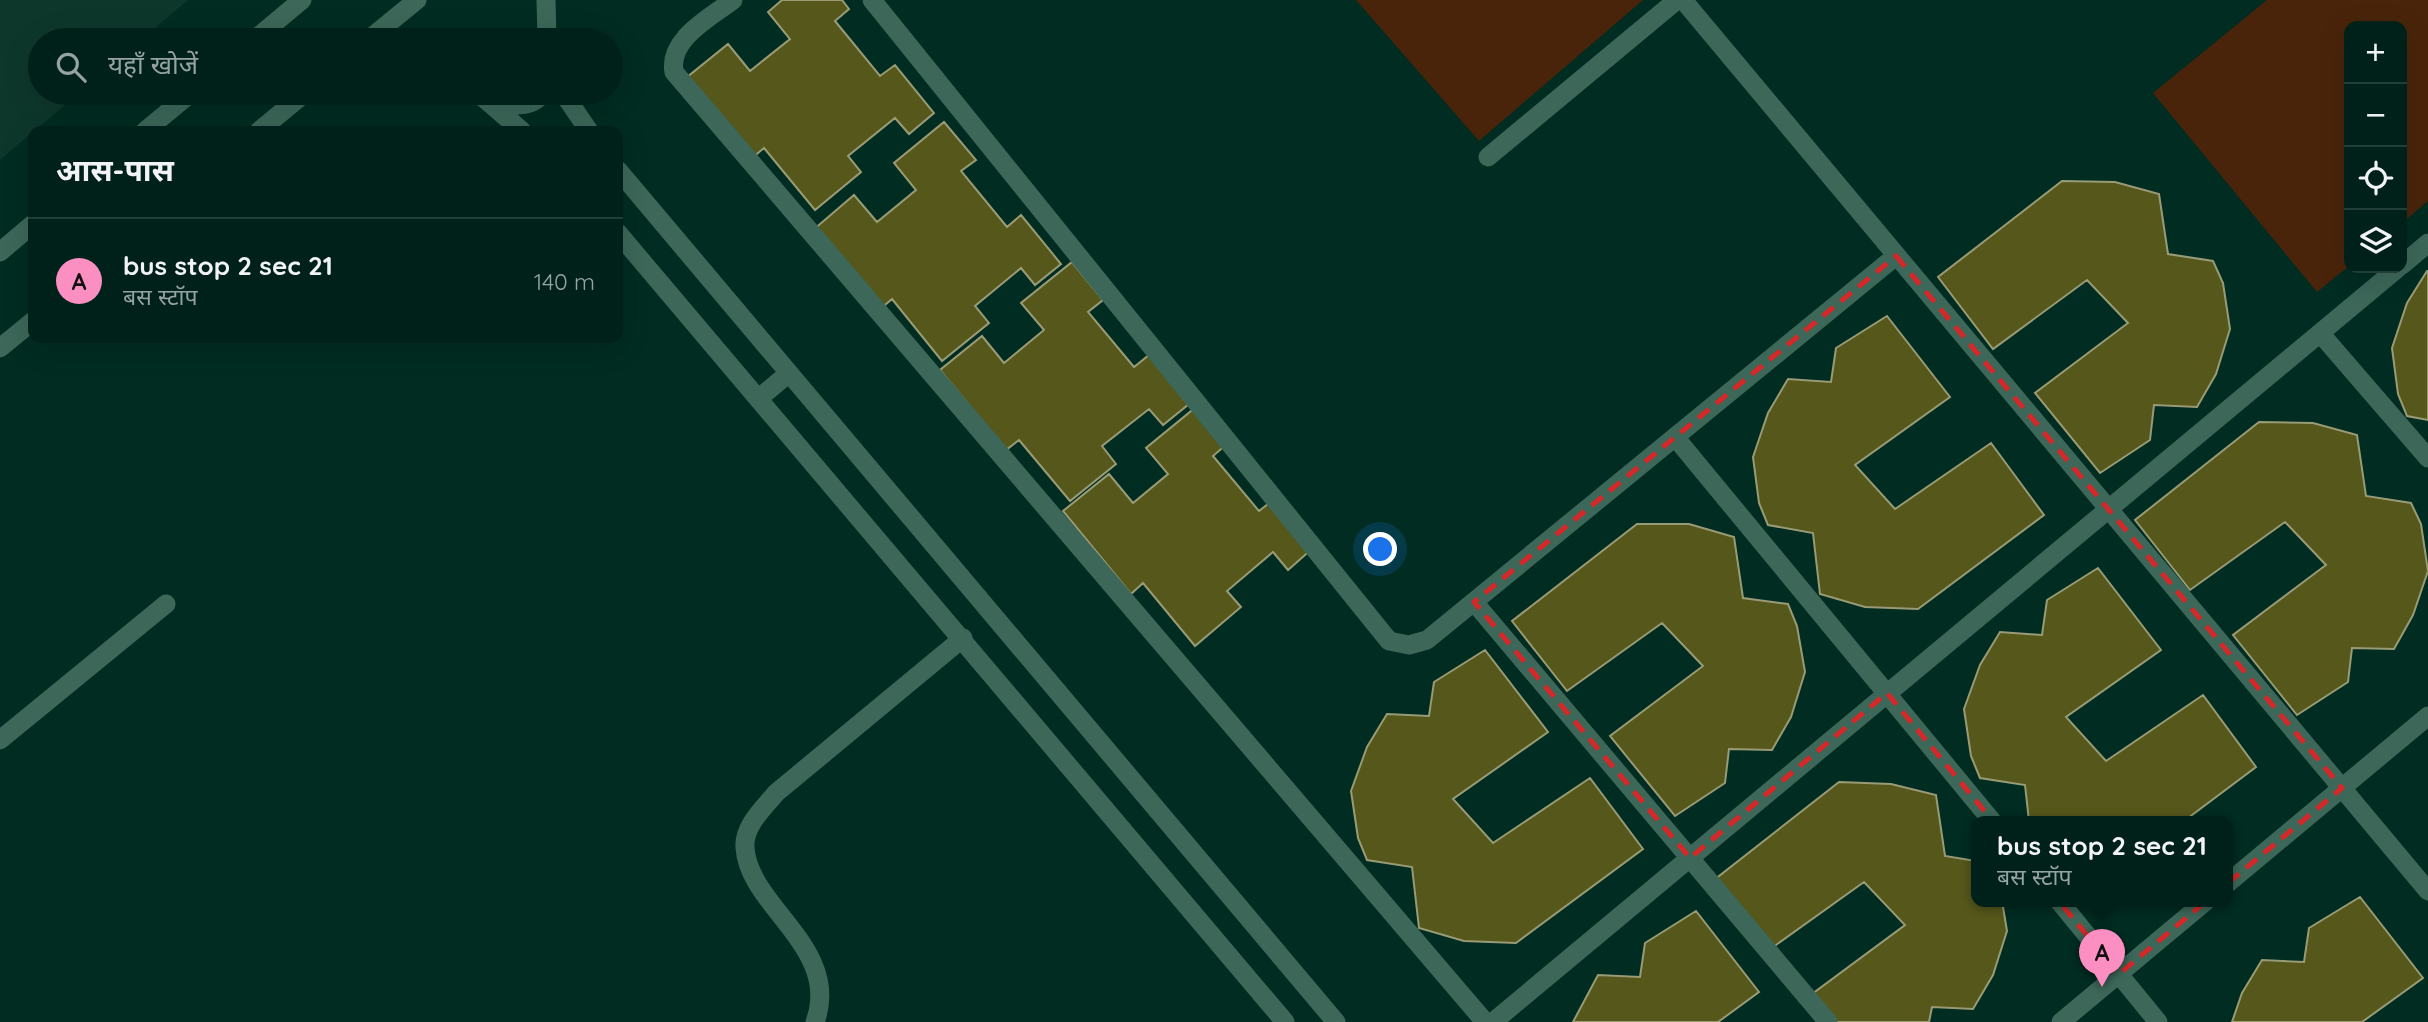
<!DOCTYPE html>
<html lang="hi">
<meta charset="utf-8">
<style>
:root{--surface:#002119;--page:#0a2922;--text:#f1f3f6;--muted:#95a3a2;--line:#223e38;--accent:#fc8fc2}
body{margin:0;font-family:Quicksand,"Noto Sans Devanagari",sans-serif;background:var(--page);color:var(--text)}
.controls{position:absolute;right:21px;top:21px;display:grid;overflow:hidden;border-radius:14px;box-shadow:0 7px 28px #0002}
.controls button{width:63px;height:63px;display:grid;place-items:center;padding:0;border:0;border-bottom:2px solid var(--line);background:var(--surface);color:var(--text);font:35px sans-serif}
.you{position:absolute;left:1381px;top:550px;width:24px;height:24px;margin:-18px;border:5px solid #fff;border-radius:50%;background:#1a73e8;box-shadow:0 0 0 10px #1a73e833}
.badge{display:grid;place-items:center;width:46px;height:46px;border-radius:50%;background:var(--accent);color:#111;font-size:23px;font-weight:700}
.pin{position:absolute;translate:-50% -58px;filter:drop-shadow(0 2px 4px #0008)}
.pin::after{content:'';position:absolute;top:37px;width:24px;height:21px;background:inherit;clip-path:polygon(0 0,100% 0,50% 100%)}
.popup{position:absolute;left:1971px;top:816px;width:262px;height:91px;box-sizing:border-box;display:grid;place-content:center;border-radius:14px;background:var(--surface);filter:drop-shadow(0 2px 5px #0005);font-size:23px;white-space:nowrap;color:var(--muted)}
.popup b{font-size:26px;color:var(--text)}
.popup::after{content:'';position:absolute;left:50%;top:100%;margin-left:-14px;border:14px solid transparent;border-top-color:var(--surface)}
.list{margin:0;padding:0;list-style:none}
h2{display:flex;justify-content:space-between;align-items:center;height:91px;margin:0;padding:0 28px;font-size:30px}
h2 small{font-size:23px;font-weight:400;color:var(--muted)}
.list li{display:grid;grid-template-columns:46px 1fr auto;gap:21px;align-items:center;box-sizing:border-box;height:126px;padding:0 28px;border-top:2px solid var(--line)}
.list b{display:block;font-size:26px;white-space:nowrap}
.list p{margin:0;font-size:23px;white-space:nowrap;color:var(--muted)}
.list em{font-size:23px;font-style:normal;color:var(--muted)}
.icon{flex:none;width:38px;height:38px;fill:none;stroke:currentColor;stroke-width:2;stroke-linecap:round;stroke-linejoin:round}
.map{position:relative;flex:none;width:2428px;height:1022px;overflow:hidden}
.search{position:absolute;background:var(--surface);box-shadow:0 7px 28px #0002;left:28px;top:28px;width:595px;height:77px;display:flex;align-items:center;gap:18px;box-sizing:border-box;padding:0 24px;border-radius:38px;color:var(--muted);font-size:26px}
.panel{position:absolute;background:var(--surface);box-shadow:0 7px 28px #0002;left:28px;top:126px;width:595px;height:217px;border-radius:14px}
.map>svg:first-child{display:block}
.built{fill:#0e372c}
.green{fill:#49240a}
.building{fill:#55571b;stroke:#989b75;stroke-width:2}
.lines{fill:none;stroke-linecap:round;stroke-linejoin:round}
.service{stroke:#3c6759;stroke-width:19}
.minor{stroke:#3c6759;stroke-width:19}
.tertiary{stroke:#3c6759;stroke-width:19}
.secondary{stroke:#3c6759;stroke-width:19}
.marked{fill:none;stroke:#d62828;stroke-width:5;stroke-dasharray:14 9;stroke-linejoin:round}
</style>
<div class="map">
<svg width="2428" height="1022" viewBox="0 0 2428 1022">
<rect width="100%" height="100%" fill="#002c21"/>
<path class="built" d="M0,0H188L141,40H40V93H79L0,160Z"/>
<path class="green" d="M1356,0H1643L1479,141Z
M2267,0H2428V201L2402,223V26H2349V266L2317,292L2153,93Z"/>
<path class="building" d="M782,0H842L849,9L835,21L880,76L895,65L934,113L909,134L895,118L848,156L861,172L815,210L764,148L752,158L686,78L728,44L750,71L790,39L768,12Z
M944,122L976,160L961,171L1007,227L1021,215L1061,264L1035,285L1021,268L975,306L989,323L942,361L892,299L879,310L813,230L854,195L877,222L916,190L894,163Z
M2062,181L2115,182L2159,194L2168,254L2213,261L2223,283L2230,329L2216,374L2197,407L2154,405L2150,440L2100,473L2035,393L2128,323L2087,280L1993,349L1938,277Z
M1072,262L1103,300L1088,312L1134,367L1149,355L1189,404L1163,425L1149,409L1102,446L1116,464L1070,501L1019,440L1006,450L940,370L982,336L1004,363L1044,330L1021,303Z
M2427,271H2428V420L2407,416L2398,394L2392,348L2407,303Z
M1887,316L1950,397L1855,465L1895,509L1991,443L2044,515L1918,609L1865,607L1820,594L1813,533L1768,525L1759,503L1753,457L1768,413L1788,379L1831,382L1836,348Z
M1196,407L1227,444L1213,456L1259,511L1273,500L1313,548L1288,570L1273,552L1227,591L1241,607L1195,646L1143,583L1131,594L1063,511L1109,474L1133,503L1168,474L1146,448Z
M2259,422L2313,423L2357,435L2366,496L2411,503L2421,524L2428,571L2413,615L2394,649L2352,648L2348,682L2297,715L2233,635L2326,565L2285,522L2190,590L2135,520Z
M1637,524H1689L1734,537L1743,598L1788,604L1797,626L1805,672L1791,717L1772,750L1729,749L1725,783L1675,816L1610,736L1703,666L1662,623L1567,691L1512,621Z
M2098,568L2161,650L2066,717L2106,761L2203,695L2256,767L2184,821H2029L2025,785L1980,778L1971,756L1964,709L1980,665L2000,632L2042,635L2047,600Z
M1485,650L1548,732L1453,799L1493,843L1590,778L1643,849L1516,943L1464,941L1419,928L1412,867L1367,860L1358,838L1351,791L1367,747L1387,714L1429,716L1434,682Z
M1839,782L1891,784L1936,795L1945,856L1976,861V901H2002L2007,931L1993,975L1973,1009L1932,1007L1929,1022H1834L1812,994L1905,925L1864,882L1769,950L1714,880Z
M2360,897L2423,978L2362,1022H2232L2242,993L2262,960L2304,962L2309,928Z
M1696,911L1759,992L1718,1022H1573L1598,975L1640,977L1645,943Z"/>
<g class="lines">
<path class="service" d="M0,740L166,604
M815,1022C842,948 749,907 745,848C743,826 764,808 776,793L963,638"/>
<path class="minor" d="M733,0C710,18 668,39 674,72L1485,1022
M872,0L1389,641L1409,645L1427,640L1896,256
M1683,0L2428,891
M1488,157L1677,0
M2402,265L2428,243
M2320,333L2428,458
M1675,437L1992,821
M1474,602L1828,1022
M2228,883L2428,716
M2059,901L2158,1022
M1493,1022L2398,268
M2061,1022L2206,901"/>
<path class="tertiary" d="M546,0L547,40
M478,93L522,131
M563,93L589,131
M490,102C508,105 531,110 543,93
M618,170L1336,1022
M618,233L1285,1022
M758,399L789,373"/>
<path class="secondary" d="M254,40L302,0
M368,40L417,0
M145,131L191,93
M259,131L305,93
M0,252L33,224
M0,348L33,321"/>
</g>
<path class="marked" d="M1896,256L2342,788L2119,974L1887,693L1690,858L1474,602Z"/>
</svg>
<div class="controls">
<button>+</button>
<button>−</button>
<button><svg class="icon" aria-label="locate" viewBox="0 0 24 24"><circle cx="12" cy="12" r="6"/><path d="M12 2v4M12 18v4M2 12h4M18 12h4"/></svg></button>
<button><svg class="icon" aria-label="layers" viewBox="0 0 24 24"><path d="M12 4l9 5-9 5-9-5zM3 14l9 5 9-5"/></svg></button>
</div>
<div class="you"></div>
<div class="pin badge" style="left:2102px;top:987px">A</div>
<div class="popup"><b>bus stop 2 sec 21</b>बस स्टॉप</div>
<div class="search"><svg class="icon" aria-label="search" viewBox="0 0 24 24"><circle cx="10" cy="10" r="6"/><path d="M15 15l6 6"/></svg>यहाँ खोजें</div>
<section class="panel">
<h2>आस-पास<small></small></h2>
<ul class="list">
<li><span class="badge">A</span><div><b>bus stop 2 sec 21</b><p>बस स्टॉप</p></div><em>140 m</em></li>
</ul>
</section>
</div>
